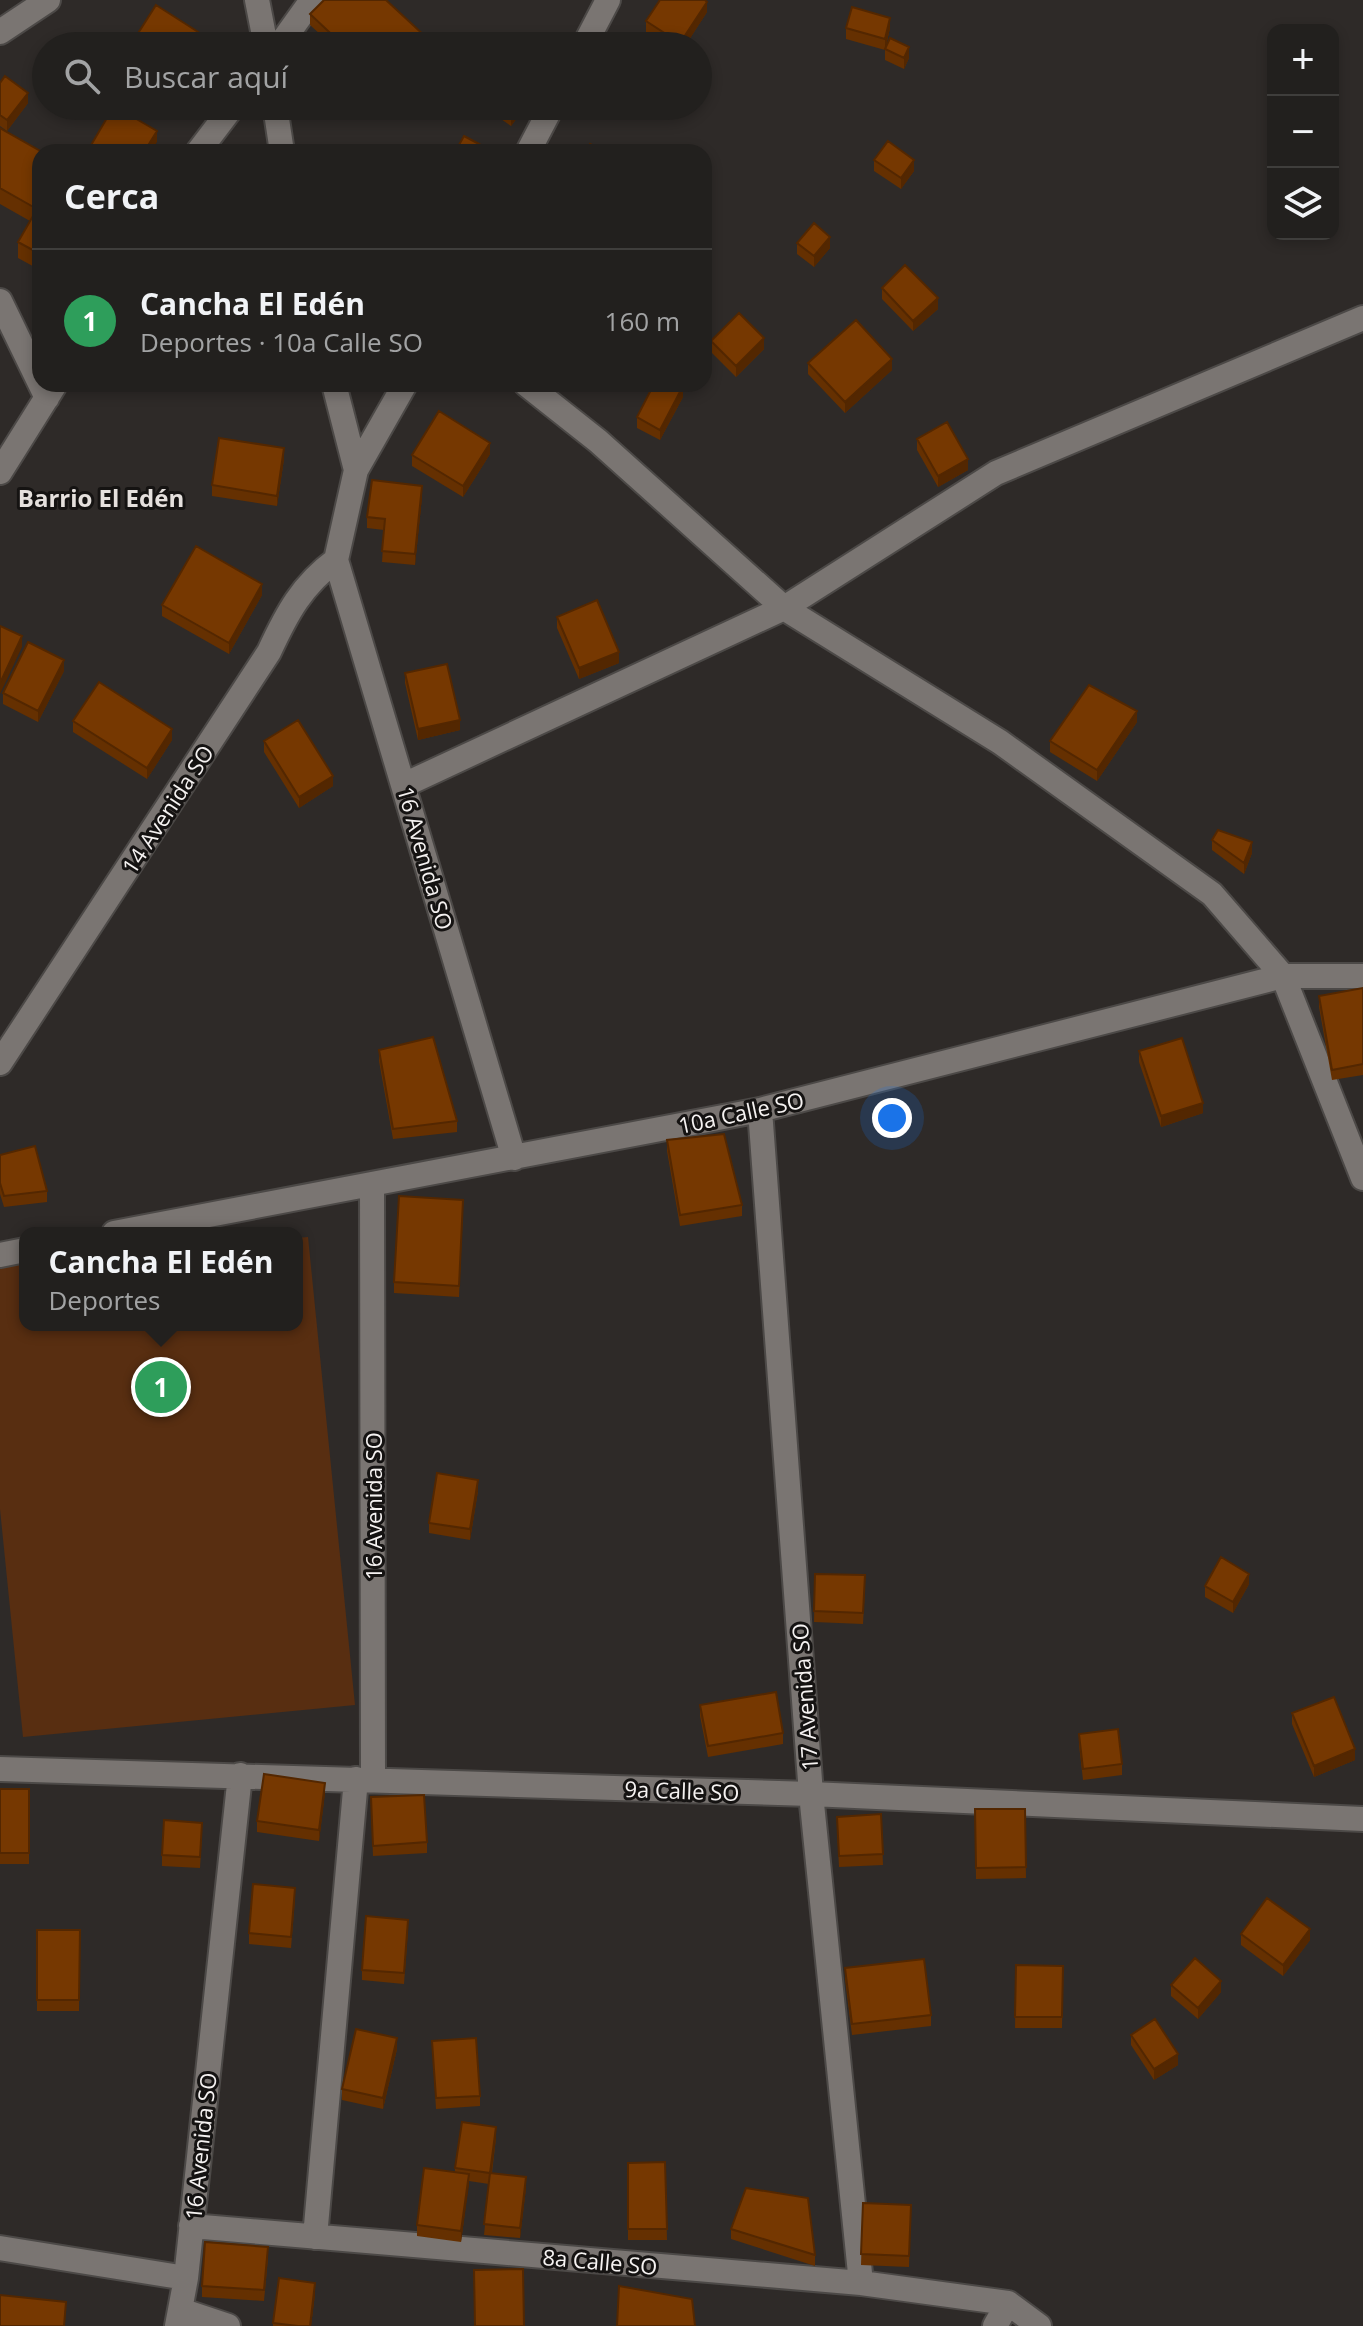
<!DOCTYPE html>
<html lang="es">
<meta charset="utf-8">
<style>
:root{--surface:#22201e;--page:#2a2827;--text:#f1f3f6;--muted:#a2a3a4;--line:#3f3e3c;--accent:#db2777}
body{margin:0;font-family:"Open Sans",sans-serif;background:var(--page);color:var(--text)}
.controls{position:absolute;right:24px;top:24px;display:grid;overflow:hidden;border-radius:16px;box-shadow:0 4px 12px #0003}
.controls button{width:72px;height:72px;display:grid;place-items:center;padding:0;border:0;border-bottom:2px solid var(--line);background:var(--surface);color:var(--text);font:40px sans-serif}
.you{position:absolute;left:892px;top:1118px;width:28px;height:28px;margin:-20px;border:6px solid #fff;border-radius:50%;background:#1a73e8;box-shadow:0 0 0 12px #1a73e833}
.badge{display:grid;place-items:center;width:52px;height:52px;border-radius:50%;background:var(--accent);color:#fff;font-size:26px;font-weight:700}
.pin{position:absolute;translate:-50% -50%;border:4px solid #fff;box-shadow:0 2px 8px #0006}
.popup{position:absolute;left:19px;top:1227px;width:284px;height:104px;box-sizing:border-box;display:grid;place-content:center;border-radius:16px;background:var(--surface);filter:drop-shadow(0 2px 6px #0005);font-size:26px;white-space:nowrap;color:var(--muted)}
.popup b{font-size:30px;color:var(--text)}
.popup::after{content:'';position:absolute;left:50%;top:100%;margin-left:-16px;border:16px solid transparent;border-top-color:var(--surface)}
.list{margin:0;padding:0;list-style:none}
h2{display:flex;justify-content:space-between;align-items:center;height:104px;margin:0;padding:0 32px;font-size:34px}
h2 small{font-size:26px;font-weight:400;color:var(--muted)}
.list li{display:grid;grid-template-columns:52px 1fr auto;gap:24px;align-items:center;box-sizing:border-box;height:144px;padding:0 32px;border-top:2px solid var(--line)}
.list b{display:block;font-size:30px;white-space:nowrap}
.list p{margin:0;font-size:26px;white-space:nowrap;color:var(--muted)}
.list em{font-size:26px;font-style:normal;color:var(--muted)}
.icon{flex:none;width:44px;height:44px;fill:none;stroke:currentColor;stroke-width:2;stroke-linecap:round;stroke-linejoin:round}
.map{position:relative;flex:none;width:1363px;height:2326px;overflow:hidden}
.search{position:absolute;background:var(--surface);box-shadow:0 4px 12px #0003;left:32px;top:32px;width:680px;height:88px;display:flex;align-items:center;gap:20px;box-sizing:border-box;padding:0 28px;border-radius:44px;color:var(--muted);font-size:30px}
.panel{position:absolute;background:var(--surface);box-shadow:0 4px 12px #0003;left:32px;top:144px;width:680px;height:248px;border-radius:24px}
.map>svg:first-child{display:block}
.green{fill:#582e11}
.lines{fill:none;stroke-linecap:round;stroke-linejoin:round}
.street-casing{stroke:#4c4947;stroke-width:28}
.street{stroke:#7a7572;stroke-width:24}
.wall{fill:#653001}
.shaded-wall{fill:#532701}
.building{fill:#763801;stroke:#532701;stroke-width:2}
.labels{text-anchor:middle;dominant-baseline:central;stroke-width:6;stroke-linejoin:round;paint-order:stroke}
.street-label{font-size:22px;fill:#f5f2f1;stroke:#151312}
.neighbourhood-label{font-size:24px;font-weight:bold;fill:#e5e0dd;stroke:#151312}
</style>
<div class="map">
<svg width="1363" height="2326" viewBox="0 0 1363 2326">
<rect width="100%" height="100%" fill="#2e2a28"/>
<path class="green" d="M308,1237L355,1705L23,1737L0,1509V1266L25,1264V1325H297V1238Z"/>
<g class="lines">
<defs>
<path id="street" d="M257,0L266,46
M0,32L48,0
M279,46L312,0
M584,46L608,0
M275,106L282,152
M198,152L233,106
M528,152L552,106
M0,301L47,398
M334,384L356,470
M405,384L356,470L336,560L514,1158
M526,384L598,441L784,608L1000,742L1212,894L1283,976L1363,1178
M0,472L54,386
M404,785L784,608L996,473L1363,318
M0,1063L269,652C287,613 302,585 336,560
M760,1110L811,1794L861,2283
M372,1184L373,1779
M114,1233L760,1110L1283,976H1363
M0,1255L25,1250
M0,1769L811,1794L1363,1819
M191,2226L861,2283L1008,2303L1039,2326
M315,2237L356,1779
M0,2248L186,2278
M180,2310L228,2326
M177,2326L186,2278L240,1775
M995,2326L1008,2303"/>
</defs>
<use href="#street" class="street-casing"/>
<use href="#street" class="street"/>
</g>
<path class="wall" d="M707,12L685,46H668L646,32V21Z
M310,14L427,46H333L310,25Z
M846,28H890L885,50L846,39Z
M885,49L909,58L904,69L885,60Z
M0,83L28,103L7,131L0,126Z
M306,106H323L318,114Z
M482,106H526L511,126Z
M0,128L40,152V270L18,258V242L30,221L0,204Z
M874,160L914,171L901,189L874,171Z
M797,243L830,248L814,267L797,254Z
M882,288L938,309L913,331L882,299Z
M711,341L764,349L736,377L711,352Z
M808,363L892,370L845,413L808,374Z
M683,397L660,440L637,428V417Z
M917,439L968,470L938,487L917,450Z
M490,454L463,497L412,466V455Z
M284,459L277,506L212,496V485Z
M422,497L415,565L382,562L384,530L367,528V517Z
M262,595L229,654L162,616V605Z
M557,617L619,663L579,679L557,628Z
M64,671L38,722L3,704V693Z
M405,673L460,730L418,740L405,683Z
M73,721L172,740L147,779L73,732Z
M1137,722L1097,781L1050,752V741Z
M264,741L333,786L299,808L264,752Z
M1212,840L1252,853L1244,874L1212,850Z
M1363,988V1075L1332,1080L1319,1007V996Z
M379,1050L457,1121V1132L393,1139L379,1061Z
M1139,1051L1203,1113L1161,1127L1139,1062Z
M667,1140L742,1205V1216L680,1226L667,1151Z
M0,1155L47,1191V1202L4,1207L0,1194Z
M463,1211L459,1297L394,1293V1282Z
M478,1491L470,1540L429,1533V1523Z
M815,1574L865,1586L863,1624L814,1622Z
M1249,1584L1233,1613L1205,1597V1586Z
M700,1705L783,1733V1744L708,1757L700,1716Z
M1292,1713L1355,1760L1314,1777L1292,1724Z
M1079,1734L1122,1764V1775L1083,1780L1079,1745Z
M0,1789H29V1864H0Z
M325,1793L319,1841L257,1832V1821Z
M371,1808L427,1842V1853L373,1856Z
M975,1809H1025L1026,1878L976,1879Z
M881,1814L883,1865L839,1867L837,1828Z
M202,1834L200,1868L162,1866V1855Z
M295,1899L291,1948L249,1944V1933Z
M37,1930H80L79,2011H37Z
M408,1930L404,1984L362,1980V1970Z
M1241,1934L1310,1940L1283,1976L1241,1945Z
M1016,1965L1063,1966L1062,2028H1015Z
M845,1968L931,2015V2026L852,2035L845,1979Z
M1171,1985L1221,1992L1198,2019L1171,1996Z
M1131,2035L1178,2065L1154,2080L1131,2045Z
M432,2041L480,2096V2106L436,2109Z
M397,2049L383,2109L342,2100V2089Z
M496,2138L492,2173L526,2188L520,2238L484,2235L489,2184L469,2181L461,2242L417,2236V2225L455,2172V2168Z
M665,2162L667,2240H628V2163Z
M863,2203L911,2205L909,2267L861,2265Z
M731,2229L815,2255V2266L731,2239Z
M268,2258L264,2301L202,2297V2286Z
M315,2294L311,2326H273V2323Z"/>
<path class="shaded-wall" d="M707,2V12L685,46H680V43Z
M890,18V28L885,50V39Z
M427,38V46H419Z
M909,47V58L904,69V58Z
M28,93V103L7,131V120Z
M318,106H323L318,114Z
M518,106H526L511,126V115Z
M157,131V142L151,152H144Z
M914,160V171L901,189V178Z
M830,237V248L814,267V256Z
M938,298V309L913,331V321Z
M764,338V349L736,377V366Z
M892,359V370L845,413V402Z
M683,386V397L660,440V430Z
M490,443V454L463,497V486Z
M284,448V459L277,506V496Z
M968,459V470L938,487V476Z
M422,486V497L415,565V554Z
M262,584V595L229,654V643Z
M22,636V647L0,694V683Z
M619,652V663L579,679V668Z
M64,660V671L38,722V711Z
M1137,711V722L1097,781V770Z
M460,720V730L418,740V729Z
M172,729V740L147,779V768Z
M333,776V786L299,808V797Z
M1252,842V853L1244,874V863Z
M1203,1103V1113L1161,1127V1116Z
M478,1480V1491L470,1540V1529Z
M1249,1574V1584L1233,1613V1602Z
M1355,1749V1760L1314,1777V1766Z
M325,1783V1793L319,1841V1830Z
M1310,1929V1940L1283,1976V1965Z
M1221,1981V1992L1198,2019V2008Z
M397,2038V2049L383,2109V2098Z
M1178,2054V2065L1154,2080V2069Z
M496,2127V2138L490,2184V2173Z
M469,2174V2185L461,2242V2231Z
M526,2177V2188L520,2238V2228Z
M315,2283V2294L311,2326H310Z"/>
<path class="building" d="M324,0H386L427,38L419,46H344L310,14Z
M660,0H705L707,2L680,43L646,21Z
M156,5L220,46H130Z
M852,7L890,18L885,39L846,28Z
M890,38L909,47L904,58L885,49Z
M5,76L28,93L7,120L0,115V83Z
M114,106L157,131L144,152H87Z
M498,106H518L511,115Z
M0,128L42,152H40V254L18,242L37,209L0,188Z
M464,136L494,152H455Z
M888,141L914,160L901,178L874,160Z
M590,144L606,152H586Z
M814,223L830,237L814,256L797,243Z
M905,265L938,298L913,321L882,288Z
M739,313L764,338L736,366L711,341Z
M856,320L892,359L845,402L808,363Z
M654,384H678L683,386L660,430L637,417Z
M439,411L490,443L463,486L412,455Z
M947,422L968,459L938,476L917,439Z
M219,438L284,448L277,496L212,485Z
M372,480L422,486L415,554L382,551L385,519L367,517Z
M196,546L262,584L229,643L162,605Z
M597,600L619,652L579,668L557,617Z
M0,626L22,636L0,683Z
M28,642L64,660L38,711L3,693Z
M447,664L460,720L418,729L405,673Z
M99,682L172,729L147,768L73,721Z
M1089,685L1137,711L1097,770L1050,741Z
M298,720L333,776L299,797L264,741Z
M1218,830L1252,842L1244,863L1212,840Z
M1363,988V1064L1332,1070L1319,996Z
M433,1037L457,1121L393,1129L379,1050Z
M1182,1038L1203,1103L1161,1116L1139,1051Z
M724,1134L742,1205L680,1215L667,1140Z
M35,1146L47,1191L4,1196L0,1183V1155Z
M399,1196L463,1200L459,1286L394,1282Z
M437,1473L478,1480L470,1529L429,1523Z
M1221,1557L1249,1574L1233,1602L1205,1586Z
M815,1574L865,1575L863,1613L814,1611Z
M776,1692L783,1733L708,1746L700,1705Z
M1334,1697L1355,1749L1314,1766L1292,1713Z
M1118,1729L1122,1764L1083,1769L1079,1734Z
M264,1774L325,1783L319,1830L257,1821Z
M0,1789H29V1853H0Z
M424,1795L427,1842L373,1846L371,1797Z
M975,1809H1025L1026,1867L976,1868Z
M881,1814L883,1854L839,1856L837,1817Z
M164,1820L202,1823L200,1857L162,1855Z
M253,1884L295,1888L291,1937L249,1933Z
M1267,1898L1310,1929L1283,1965L1241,1934Z
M366,1916L408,1920L404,1973L362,1970Z
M37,1930H80L79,2000H37Z
M1195,1958L1221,1981L1198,2008L1171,1985Z
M924,1959L931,2015L852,2024L845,1968Z
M1016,1965L1063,1966L1062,2017H1015Z
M1155,2019L1178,2054L1154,2069L1131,2035Z
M356,2029L397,2038L383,2098L342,2089Z
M476,2038L480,2096L436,2098L432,2041Z
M462,2122L496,2127L490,2173L455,2168Z
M665,2162L667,2229H628V2163Z
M424,2168L469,2174L461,2231L417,2225Z
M490,2173L526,2177L520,2228L484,2224Z
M746,2188L808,2198L815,2255L731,2229Z
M863,2203L911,2205L909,2256L861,2254Z
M205,2242L268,2247L264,2290L202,2286Z
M523,2269L524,2326H475L474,2270Z
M279,2278L315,2283L310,2326H298L273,2323Z
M619,2286L692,2299L695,2326H617Z
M0,2295L66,2302L64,2326H0Z"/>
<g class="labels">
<g class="street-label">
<text transform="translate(167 809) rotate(-57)">14 Avenida SO</text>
<text transform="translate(426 858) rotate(74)">16 Avenida SO</text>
<text transform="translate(741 1112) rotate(-12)">10a Calle SO</text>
<text transform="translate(373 1506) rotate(-90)">16 Avenida SO</text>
<text transform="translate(804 1697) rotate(-94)">17 Avenida SO</text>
<text transform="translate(682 1790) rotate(2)">9a Calle SO</text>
<text transform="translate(200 2146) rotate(-84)">16 Avenida SO</text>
<text transform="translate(600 2261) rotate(5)">8a Calle SO</text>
</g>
<g class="neighbourhood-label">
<text x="101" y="497">Barrio El Edén</text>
</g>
</g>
</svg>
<div class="controls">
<button>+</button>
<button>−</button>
<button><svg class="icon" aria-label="layers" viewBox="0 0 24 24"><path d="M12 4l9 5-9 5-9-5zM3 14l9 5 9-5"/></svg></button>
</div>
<div class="you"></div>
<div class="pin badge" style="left:161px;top:1387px;background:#2e9e5b">1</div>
<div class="popup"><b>Cancha El Edén</b>Deportes</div>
<div class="search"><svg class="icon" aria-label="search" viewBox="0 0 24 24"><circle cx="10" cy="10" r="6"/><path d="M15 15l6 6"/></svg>Buscar aquí</div>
<section class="panel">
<h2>Cerca<small></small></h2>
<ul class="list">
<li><span class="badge" style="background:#2e9e5b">1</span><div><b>Cancha El Edén</b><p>Deportes · 10a Calle SO</p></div><em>160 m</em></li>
</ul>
</section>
</div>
